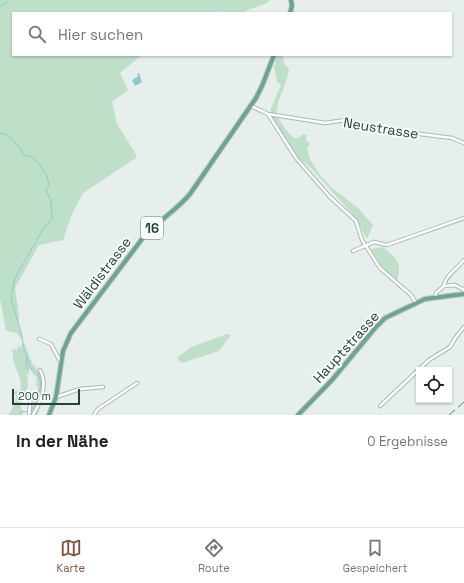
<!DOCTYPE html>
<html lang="de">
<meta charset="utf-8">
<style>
:root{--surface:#fff;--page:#f6f6f6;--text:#222;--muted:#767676;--line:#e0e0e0;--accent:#804e3d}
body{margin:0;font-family:"Space Grotesk",sans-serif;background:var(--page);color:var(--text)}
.controls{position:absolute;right:12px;bottom:12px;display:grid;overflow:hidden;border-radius:0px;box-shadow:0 1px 3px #0004}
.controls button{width:36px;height:36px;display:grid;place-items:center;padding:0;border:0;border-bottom:1px solid var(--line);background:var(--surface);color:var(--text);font:20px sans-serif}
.scale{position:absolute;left:12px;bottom:10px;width:68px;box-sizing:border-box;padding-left:4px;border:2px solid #24423a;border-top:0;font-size:11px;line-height:14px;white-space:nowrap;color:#24423a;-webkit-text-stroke:3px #f7fbf9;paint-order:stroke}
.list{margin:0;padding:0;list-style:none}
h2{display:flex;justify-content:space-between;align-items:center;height:52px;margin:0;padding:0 16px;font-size:17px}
h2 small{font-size:13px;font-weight:400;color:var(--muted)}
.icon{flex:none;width:22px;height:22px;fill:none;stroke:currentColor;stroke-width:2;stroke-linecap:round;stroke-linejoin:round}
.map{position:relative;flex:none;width:464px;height:415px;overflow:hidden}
.search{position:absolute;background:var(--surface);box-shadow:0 1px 3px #0004;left:12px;right:12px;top:12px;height:44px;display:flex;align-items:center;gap:10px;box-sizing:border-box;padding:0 14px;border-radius:0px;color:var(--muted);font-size:15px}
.sheet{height:112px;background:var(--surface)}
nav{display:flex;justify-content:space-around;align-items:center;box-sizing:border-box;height:56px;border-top:1px solid var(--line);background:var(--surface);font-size:11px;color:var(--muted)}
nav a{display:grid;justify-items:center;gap:2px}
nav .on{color:var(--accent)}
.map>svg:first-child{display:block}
.green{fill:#bfe0c8}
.water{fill:#8ec9d4}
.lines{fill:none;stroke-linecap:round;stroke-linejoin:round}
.stream{stroke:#8ec9d4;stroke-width:1}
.minor-casing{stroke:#a8b8b2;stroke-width:4.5}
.primary-casing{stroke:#c2cac8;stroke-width:6}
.minor{stroke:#fff;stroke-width:2.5}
.primary{stroke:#6aa596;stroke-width:4}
.rail{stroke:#5f7d75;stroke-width:1;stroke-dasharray:8 4;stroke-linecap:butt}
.labels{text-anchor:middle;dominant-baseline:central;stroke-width:4;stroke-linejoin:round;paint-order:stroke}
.shield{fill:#f7fbf9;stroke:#637a73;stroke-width:1}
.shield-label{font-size:13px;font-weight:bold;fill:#24423a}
.street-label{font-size:14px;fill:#24423a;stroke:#f7fbf9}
</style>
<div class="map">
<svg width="464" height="415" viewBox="0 0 464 415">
<rect width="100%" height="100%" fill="#e6efeb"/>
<path class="green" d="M0,0H270L267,3L248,10L243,13H220L218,11L211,13H13V55H142L120,73L128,90L112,102L117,124L136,154V158L83,193L72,214L63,240L39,245L15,288L19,315L18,325L23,338L21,339L17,333L6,331L0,299Z
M276,55H283L284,63L289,69C288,77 285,83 283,90C280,96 278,103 277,108C275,118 288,132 294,138H298L303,134L307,135L306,141L310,143L307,149L310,159L319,174L331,187L359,209L373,225L367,239L356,218L311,168L297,157L271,116V108L281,85L277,82L274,66L276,64L274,60Z
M383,247C396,258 403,263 397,281L384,270L371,249Z
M227,334L231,335L219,351L182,363L177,358L191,347Z
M23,343L25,345L33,365H34L38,371L41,372C45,383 41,404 38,415H35V413H32L31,411L37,397L38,386H36L37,378L29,369L27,371L28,386L21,405V409L24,411L22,415H8C13,408 16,403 16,394H13L12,392L20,390C23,378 16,371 13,360C13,357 13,353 12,350L15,348L17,351L18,345L21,348V345Z"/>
<path class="water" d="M139,73L142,82L135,86L132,80L138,76L137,74Z"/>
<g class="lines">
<path class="stream" d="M0,7L7,2
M0,133L8,135L21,149L23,155L32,157L38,162L47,176L49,185L46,190L51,201L52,218L42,231L15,278L12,292L11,299L21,332L24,348
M24,350L30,367L35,372
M27,356L26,365L29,374
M19,415L22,412L31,411C36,401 46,384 37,373"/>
<defs>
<path id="minor" d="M251,106L268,114L325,123L346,120L373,128L452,138L464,143
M268,114L296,158L330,197L356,221L362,240L380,268L411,295L416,303
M353,251L374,242L387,245L464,218
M444,286L455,285L464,290
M435,297L436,293L444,286C444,277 458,268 464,260
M39,339L51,344L61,363
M56,397L80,389L103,387
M380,406L429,360L450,347L456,337L464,327
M29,415L31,394
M33,415C41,402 48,385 40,370
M94,415L98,409L137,383"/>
<path id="primary" d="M290,13L292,6L291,0
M49,415L56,397L63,351L71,333L142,239C156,222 176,211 190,194L256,98L262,86L274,55
M298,415L332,380L376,327L385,318L425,299L464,294"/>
</defs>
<use href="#minor" class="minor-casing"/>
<use href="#primary" class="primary-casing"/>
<use href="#minor" class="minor"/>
<use href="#primary" class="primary"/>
<path class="rail" d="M449,415L464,402"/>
</g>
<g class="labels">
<rect class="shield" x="141" y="217" width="22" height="22" rx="3"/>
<g class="shield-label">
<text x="152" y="228">16</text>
</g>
<g class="street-label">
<text transform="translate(381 128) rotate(9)">Neustrasse</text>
<text transform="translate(102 273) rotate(-53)">Wäldistrasse</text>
<text transform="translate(346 347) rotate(-48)">Hauptstrasse</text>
</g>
</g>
</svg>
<div class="controls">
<button><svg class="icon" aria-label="locate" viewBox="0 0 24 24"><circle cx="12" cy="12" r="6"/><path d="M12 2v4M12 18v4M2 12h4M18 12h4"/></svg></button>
</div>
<div class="scale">200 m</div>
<div class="search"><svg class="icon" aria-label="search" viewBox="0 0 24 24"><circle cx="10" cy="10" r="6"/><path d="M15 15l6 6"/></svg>Hier suchen</div>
</div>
<section class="sheet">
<h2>In der Nähe<small>0 Ergebnisse</small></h2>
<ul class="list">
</ul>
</section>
<nav>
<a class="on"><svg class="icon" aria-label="map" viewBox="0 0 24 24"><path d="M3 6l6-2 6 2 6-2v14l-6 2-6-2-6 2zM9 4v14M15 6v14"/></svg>Karte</a>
<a><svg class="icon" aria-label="directions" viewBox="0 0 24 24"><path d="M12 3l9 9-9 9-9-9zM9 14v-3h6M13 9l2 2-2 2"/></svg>Route</a>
<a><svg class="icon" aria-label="saved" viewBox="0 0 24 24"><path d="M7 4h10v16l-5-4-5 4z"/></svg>Gespeichert</a>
</nav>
